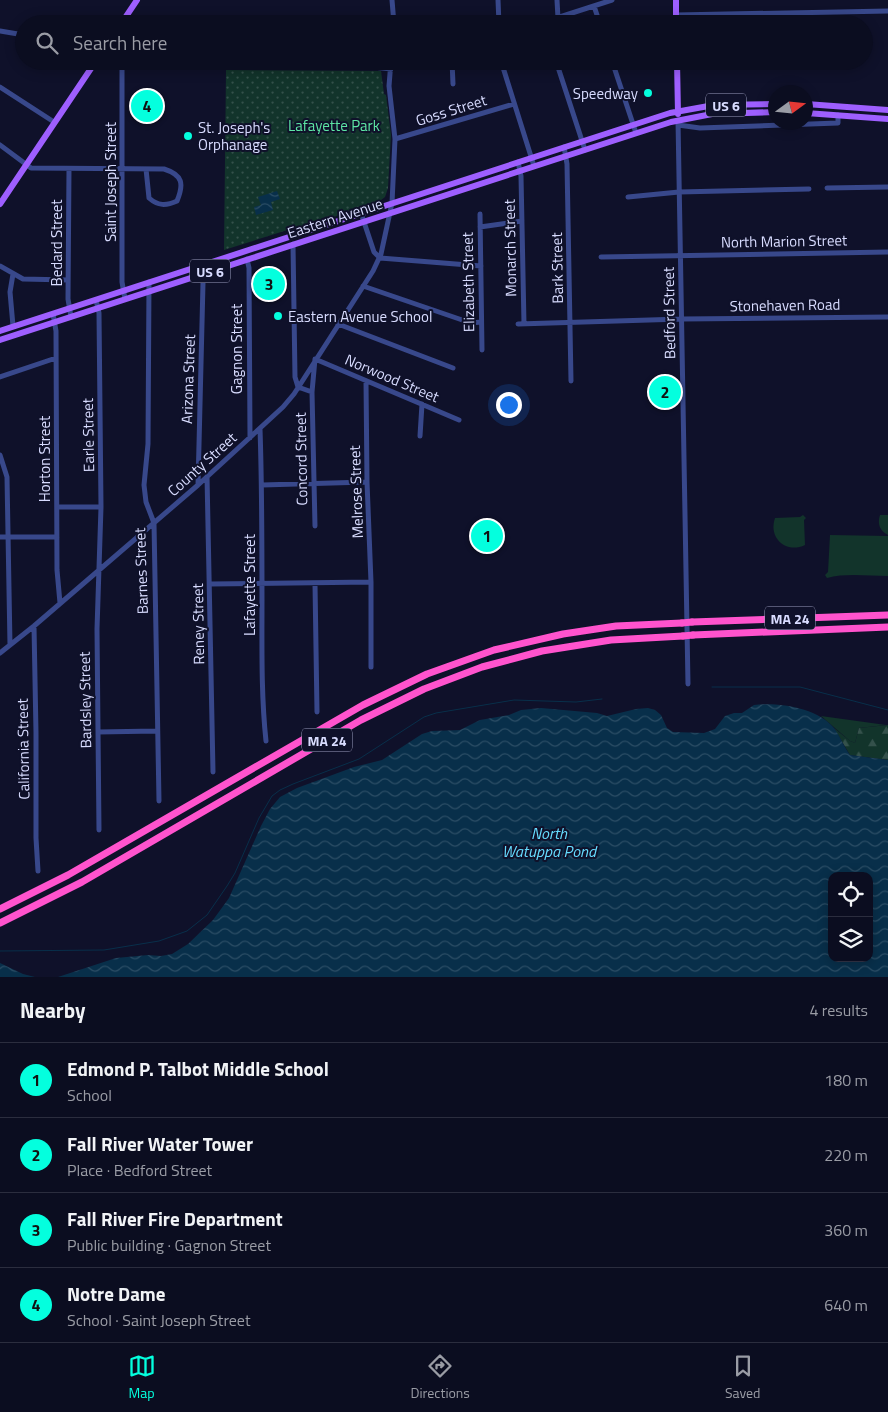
<!DOCTYPE html>
<meta charset="utf-8">
<style>
:root{--surface:#0b0d20;--page:#141629;--text:#f1f3f6;--muted:#9a9ca5;--line:#2b2d3e;--accent:#04ffde}
body{margin:0;font-family:"Titillium Web",sans-serif;background:var(--page);color:var(--text)}
.controls{position:absolute;right:15px;bottom:15px;display:grid;overflow:hidden;border-radius:10px;box-shadow:0 2px 12px #0003}
.controls button{width:45px;height:45px;display:grid;place-items:center;padding:0;border:0;border-bottom:1px solid var(--line);background:var(--surface);color:var(--text);font:25px sans-serif}
.compass{position:absolute;left:768px;top:85px;width:45px;height:45px;border-radius:50%;background:var(--surface);box-shadow:0 2px 12px #0003;rotate:75deg}
.you{position:absolute;left:508px;top:404px;width:18px;height:18px;margin:-12px;border:4px solid #fff;border-radius:50%;background:#1a73e8;box-shadow:0 0 0 8px #1a73e833}
.badge{display:grid;place-items:center;width:32px;height:32px;border-radius:50%;background:var(--accent);color:#111;font-size:16px;font-weight:700}
.pin{position:absolute;translate:-50% -50%;border:2px solid #fff;box-shadow:0 1px 5px #0006}
.list{margin:0;padding:0;list-style:none}
h2{display:flex;justify-content:space-between;align-items:center;height:65px;margin:0;padding:0 20px;font-size:21px}
h2 small{font-size:16px;font-weight:400;color:var(--muted)}
.list li{display:grid;grid-template-columns:32px 1fr auto;gap:15px;align-items:center;box-sizing:border-box;height:75px;padding:0 20px;border-top:1px solid var(--line)}
.list b{display:block;font-size:19px;white-space:nowrap}
.list p{margin:0;font-size:16px;white-space:nowrap;color:var(--muted)}
.list em{font-size:16px;font-style:normal;color:var(--muted)}
.icon{flex:none;width:28px;height:28px;fill:none;stroke:currentColor;stroke-width:2;stroke-linecap:round;stroke-linejoin:round}
.map{position:relative;flex:none;width:888px;height:977px;overflow:hidden}
.search{position:absolute;background:var(--surface);box-shadow:0 2px 12px #0003;left:15px;right:15px;top:15px;height:55px;display:flex;align-items:center;gap:12px;box-sizing:border-box;padding:0 18px;border-radius:28px;color:var(--muted);font-size:19px}
.sheet{height:365px;background:var(--surface)}
nav{display:flex;justify-content:space-around;align-items:center;box-sizing:border-box;height:70px;border-top:1px solid var(--line);background:var(--surface);font-size:14px;color:var(--muted)}
nav a{display:grid;justify-items:center;gap:2px}
nav .on{color:var(--accent)}
.map>svg:first-child{display:block}
.grass{fill:#12342b}
.forest{fill:url(#forest-firs)}
.park{fill:url(#park-dots)}
.water{fill:url(#water-waves);fill-rule:evenodd}
.lines{fill:none;stroke-linecap:round;stroke-linejoin:round}
.stream{stroke:#082f4a;stroke-width:1}
.minor{stroke:#38488b;stroke-width:5}
.major{stroke:#9e5fff;stroke-width:6}
.highway{stroke:#ff53cd;stroke-width:7}
.highway-bridge{stroke:#ff53cd;stroke-width:7}
.poi-dot{fill:#04ffde;stroke:#0f112a;stroke-width:2}
.labels{text-anchor:middle;dominant-baseline:central;stroke-width:4;stroke-linejoin:round;paint-order:stroke}
.shield{fill:#0f112a;stroke:#9c9fbf;stroke-width:1}
.shield-label{font-size:14px;font-weight:bold;fill:#d8dcff}
.poi-label{font-size:15px;fill:#d8dcff;stroke:#0f112a;text-anchor:start}
.street-label{font-size:15px;fill:#d8dcff;stroke:#0f112a}
.park-label{font-size:15px;fill:#5de6a4;stroke:#0f112a}
.water-label{font-size:16px;font-style:italic;fill:#66dcff;stroke:#0f112a}
</style>
<div class="map">
<svg width="888" height="977" viewBox="0 0 888 977">
<defs>
<pattern id="forest-firs" width="22" height="20" patternUnits="userSpaceOnUse" patternTransform="scale(1.25)"><rect width="22" height="20" fill="#12342b"/><path d="M5 1l3.5 6h-7zM16 11l3.5 6h-7z" fill="#34514b"/></pattern>
<pattern id="park-dots" width="8" height="8" patternUnits="userSpaceOnUse" patternTransform="scale(1.25)"><rect width="8" height="8" fill="#12342b"/><path d="M2 2h.1M6 6h.1" fill="none" stroke="#34514b" stroke-width="1.8" stroke-linecap="round"/></pattern>
<pattern id="water-waves" width="16" height="10" patternUnits="userSpaceOnUse" patternTransform="scale(1.25)"><rect width="16" height="10" fill="#082f4a"/><path d="M0 5q4-4 8 0t8 0" fill="none" stroke="#2b4d65"/></pattern>
</defs>
<rect width="100%" height="100%" fill="#0f112a"/>
<path class="grass" d="M803,515L806,518L804,520L805,545C786,554 768,538 775,518L800,517Z
M880,515H888V535C880,531 877,524 880,515Z
M830,535L888,536V576C868,576 845,573 827,578L825,575L828,572Z
M821,716L886,725L859,728L855,743L850,741Z"/>
<path class="forest" d="M888,725V760L850,755L834,728L850,741L855,743L859,728Z"/>
<path class="park" d="M226,70L381,71L384,94L386,95L391,135L388,188L385,197L377,203L299,228L297,227L224,250Z"/>
<path class="water" d="M277,191L280,199L271,202L273,210L256,215L254,207L261,205L258,197Z
M754,705C778,702 818,708 834,728C840,736 844,747 850,755L888,760V977H58L116,958L148,955L161,956L172,954L188,944L213,920L229,898L261,826L270,809L280,797L297,788L354,767L382,760L422,734L432,731L460,730L480,720L509,715L521,710L541,708L597,713L607,716L636,709L648,708L655,710L661,715L667,728L673,732L704,733L715,729L725,716L734,713H742ZM832,876H869V958H832Z
M0,963L23,974L35,977H0Z"/>
<g class="lines">
<path class="stream" d="M712,687H800L888,710
M0,951L104,950L159,941L187,931L207,915L227,886L235,873L259,818L272,796L280,790L293,784L359,759L424,717L436,713L514,700L576,702L602,699"/>
<path class="minor" d="M392,0L394,24
M498,0L499,24
M557,0L558,18
M594,6L600,24
M676,15L888,11
M124,20L394,21
M538,24L612,0
M0,31L24,35
M452,61L453,84
M501,61L534,166
M556,61L585,150
M612,61L636,133
M94,64L141,66L373,67L391,69
M122,65V282L125,299
M677,67L773,64
M0,87L54,122
M678,120L688,684
M678,125L700,128L838,123V115
M395,139L514,104
M0,145L31,168L164,169C183,175 184,184 177,201C166,206 158,206 149,198L146,169
M564,147L567,164L571,381
M518,162L521,176L524,324
M69,169L68,299L71,317
M827,188L888,187
M628,197L679,192L809,189
M361,213L374,252L380,258
M480,214L482,350
M480,227L522,221
M293,244L295,377L298,387L312,392
M601,257L888,252
M380,258L481,266
M247,259L249,268L250,438
M0,266L23,279L68,280
M149,282L148,444L144,485L146,502L154,523L159,801
M363,286L471,323L481,322
M96,300L99,313L101,507L97,629L99,830
M53,314L56,331L57,570L60,603
M338,324L453,368
M518,324L682,319L888,317
M13,326L10,292L13,274
M0,377L56,358
M366,381L367,482L371,582V667
M260,429C262,486 262,543 262,600C262,647 261,694 266,741
M420,436L422,404
M0,455L7,477L10,645
M207,476L213,772
M198,485L203,283L202,274
M262,485L367,482
M57,507H101
M315,526L312,392L315,359L459,420
M0,537H57
M210,584L371,582
M315,584L317,712
M34,626L36,733V838L38,871
M0,653L34,626L198,485L283,407L294,394L373,271L381,254L392,203L395,139L389,86L391,61
M98,732L156,731"/>
<path class="major" d="M676,0V24
M121,24L137,0
M677,61L678,114
M806,104L888,110
M806,113L888,119
M0,204L96,61
M0,331L670,113L714,105L776,104
M0,340L671,122L712,114L776,112"/>
<path class="highway" d="M692,622L888,615
M693,635L888,627
M0,909L68,875L363,705L427,674L494,650L563,634L616,626L682,623
M0,923L82,882L361,720L424,689L482,667L542,651L611,640L683,636"/>
<path class="highway-bridge" d="M682,623L692,622
M683,636L693,635"/>
</g>
<g class="poi-dot">
<circle cx="648" cy="93" r="5"/>
<circle cx="188" cy="136" r="5"/>
<circle cx="278" cy="316" r="5"/>
</g>
<g class="labels">
<g class="shield">
<rect x="706" y="93.5" width="40" height="23" rx="4"/>
<rect x="190" y="259.5" width="40" height="23" rx="4"/>
<rect x="765" y="606.5" width="50" height="23" rx="4"/>
<rect x="302" y="728.5" width="50" height="23" rx="4"/>
</g>
<g class="shield-label">
<text x="726" y="105">US 6</text>
<text x="210" y="271">US 6</text>
<text x="790" y="618">MA 24</text>
<text x="327" y="740">MA 24</text>
</g>
<g class="poi-label">
<text x="638" y="93" text-anchor="end">Speedway</text>
<text x="198" y="127">St. Joseph's<tspan x="198" dy="17">Orphanage</tspan></text>
<text x="288" y="316">Eastern Avenue School</text>
</g>
<g class="street-label">
<text transform="translate(451 110) rotate(-17)">Goss Street</text>
<text transform="translate(110 182) rotate(-90)">Saint Joseph Street</text>
<text transform="translate(335 218) rotate(-18)">Eastern Avenue</text>
<text transform="translate(784 241) rotate(-1)">North Marion Street</text>
<text transform="translate(56 243) rotate(-90)">Bedard Street</text>
<text transform="translate(510 248) rotate(-91)">Monarch Street</text>
<text transform="translate(557 268) rotate(-91)">Bark Street</text>
<text transform="translate(468 282) rotate(-91)">Elizabeth Street</text>
<text transform="translate(785 305) rotate(-1)">Stonehaven Road</text>
<text transform="translate(669 313) rotate(-91)">Bedford Street</text>
<text transform="translate(236 349) rotate(-90)">Gagnon Street</text>
<text transform="translate(392 378) rotate(23)">Norwood Street</text>
<text transform="translate(188 379) rotate(-88)">Arizona Street</text>
<text transform="translate(88 435) rotate(-91)">Earle Street</text>
<text transform="translate(44 459) rotate(-90)">Horton Street</text>
<text transform="translate(301 459) rotate(-91)">Concord Street</text>
<text transform="translate(202 464) rotate(-42)">County Street</text>
<text transform="translate(356 492) rotate(-92)">Melrose Street</text>
<text transform="translate(141 571) rotate(-92)">Barnes Street</text>
<text transform="translate(249 585) rotate(-90)">Lafayette Street</text>
<text transform="translate(198 624) rotate(-91)">Reney Street</text>
<text transform="translate(85 700) rotate(-91)">Bardsley Street</text>
<text transform="translate(23 749) rotate(-91)">California Street</text>
</g>
<g class="park-label">
<text x="334" y="125">Lafayette Park</text>
</g>
<g class="water-label">
<text x="549" y="833">North<tspan x="549" dy="18">Watuppa Pond</tspan></text>
</g>
</g>
</svg>
<div class="controls">
<button><svg class="icon" aria-label="locate" viewBox="0 0 24 24"><circle cx="12" cy="12" r="6"/><path d="M12 2v4M12 18v4M2 12h4M18 12h4"/></svg></button>
<button><svg class="icon" aria-label="layers" viewBox="0 0 24 24"><path d="M12 4l9 5-9 5-9-5zM3 14l9 5 9-5"/></svg></button>
</div>
<svg class="compass" viewBox="-18 -18 36 36"><path d="M0-13l5 13h-10z" fill="#e53935"/><path d="M0 13l5-13h-10z" fill="#9a9ca5"/></svg>
<div class="you"></div>
<div class="pin badge" style="left:487px;top:536px">1</div>
<div class="pin badge" style="left:665px;top:392px">2</div>
<div class="pin badge" style="left:269px;top:284px">3</div>
<div class="pin badge" style="left:147px;top:106px">4</div>
<div class="search"><svg class="icon" aria-label="search" viewBox="0 0 24 24"><circle cx="10" cy="10" r="6"/><path d="M15 15l6 6"/></svg>Search here</div>
</div>
<section class="sheet">
<h2>Nearby<small>4 results</small></h2>
<ul class="list">
<li><span class="badge">1</span><div><b>Edmond P. Talbot Middle School</b><p>School</p></div><em>180 m</em></li>
<li><span class="badge">2</span><div><b>Fall River Water Tower</b><p>Place · Bedford Street</p></div><em>220 m</em></li>
<li><span class="badge">3</span><div><b>Fall River Fire Department</b><p>Public building · Gagnon Street</p></div><em>360 m</em></li>
<li><span class="badge">4</span><div><b>Notre Dame</b><p>School · Saint Joseph Street</p></div><em>640 m</em></li>
</ul>
</section>
<nav>
<a class="on"><svg class="icon" aria-label="map" viewBox="0 0 24 24"><path d="M3 6l6-2 6 2 6-2v14l-6 2-6-2-6 2zM9 4v14M15 6v14"/></svg>Map</a>
<a><svg class="icon" aria-label="directions" viewBox="0 0 24 24"><path d="M12 3l9 9-9 9-9-9zM9 14v-3h6M13 9l2 2-2 2"/></svg>Directions</a>
<a><svg class="icon" aria-label="saved" viewBox="0 0 24 24"><path d="M7 4h10v16l-5-4-5 4z"/></svg>Saved</a>
</nav>
